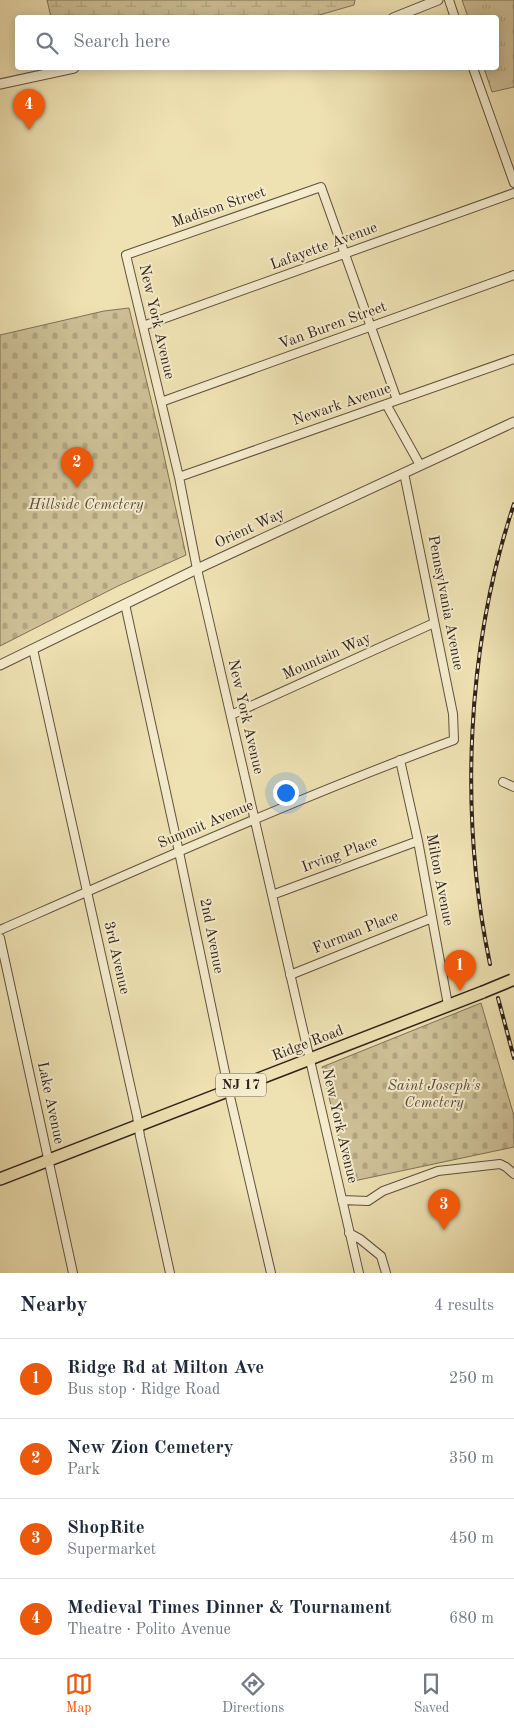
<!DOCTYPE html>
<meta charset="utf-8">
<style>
:root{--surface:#fff;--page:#f6f6f7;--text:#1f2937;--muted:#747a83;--line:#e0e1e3;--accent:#ea580c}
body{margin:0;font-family:"Old Standard TT",serif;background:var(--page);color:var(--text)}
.you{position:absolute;left:285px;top:792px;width:18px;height:18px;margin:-12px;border:4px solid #fff;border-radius:50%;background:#1a73e8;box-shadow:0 0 0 8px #1a73e833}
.badge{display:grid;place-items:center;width:32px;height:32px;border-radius:50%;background:var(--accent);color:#fff;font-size:16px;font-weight:700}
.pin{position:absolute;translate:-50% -41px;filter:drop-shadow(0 1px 2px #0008)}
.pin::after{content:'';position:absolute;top:26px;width:18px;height:15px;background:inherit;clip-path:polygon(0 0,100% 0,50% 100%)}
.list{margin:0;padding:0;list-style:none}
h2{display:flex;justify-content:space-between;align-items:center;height:65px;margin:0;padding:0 20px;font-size:21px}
h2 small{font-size:16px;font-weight:400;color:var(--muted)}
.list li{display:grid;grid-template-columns:32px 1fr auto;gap:15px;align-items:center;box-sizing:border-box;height:80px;padding:0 20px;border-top:1px solid var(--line)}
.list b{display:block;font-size:19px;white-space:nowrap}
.list p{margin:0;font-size:16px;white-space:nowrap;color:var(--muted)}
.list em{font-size:16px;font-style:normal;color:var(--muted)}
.icon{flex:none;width:28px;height:28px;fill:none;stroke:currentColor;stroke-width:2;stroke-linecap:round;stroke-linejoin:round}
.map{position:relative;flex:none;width:514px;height:1273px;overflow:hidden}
.search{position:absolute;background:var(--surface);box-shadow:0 2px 12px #0003;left:15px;right:15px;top:15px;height:55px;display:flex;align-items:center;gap:12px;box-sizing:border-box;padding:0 18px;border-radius:5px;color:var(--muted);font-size:19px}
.sheet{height:385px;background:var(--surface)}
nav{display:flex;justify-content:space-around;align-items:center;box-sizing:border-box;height:70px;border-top:1px solid var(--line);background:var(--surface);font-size:14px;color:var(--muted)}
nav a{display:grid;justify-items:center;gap:2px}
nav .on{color:var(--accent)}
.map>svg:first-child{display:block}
.grass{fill:url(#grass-tufts);stroke:#7f725a}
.wetland{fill:url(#wetland-marsh);stroke:#7f725a}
.cemetery{fill:url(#cemetery-stones);stroke:#7f725a}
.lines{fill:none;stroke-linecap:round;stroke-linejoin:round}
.minor-casing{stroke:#605241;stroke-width:10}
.tertiary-casing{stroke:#605241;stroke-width:11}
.primary-casing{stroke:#30221b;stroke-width:14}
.minor{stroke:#f4eccd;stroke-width:8}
.tertiary{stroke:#f4eccd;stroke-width:9}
.primary{stroke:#eee1b2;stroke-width:11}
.rail-casing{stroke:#30221b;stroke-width:4}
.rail{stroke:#f4eccd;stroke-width:2;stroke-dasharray:5.5;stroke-linecap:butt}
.primary-bridge-casing{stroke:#30221b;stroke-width:14;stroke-linecap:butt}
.primary-bridge{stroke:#eee1b2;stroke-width:11}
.labels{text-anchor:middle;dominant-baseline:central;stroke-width:4;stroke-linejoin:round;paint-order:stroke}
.shield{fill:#f4eccd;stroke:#6b5f50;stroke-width:1}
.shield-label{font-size:14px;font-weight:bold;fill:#30221b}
.street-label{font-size:15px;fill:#30221b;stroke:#f4eccd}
.park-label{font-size:15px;font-style:italic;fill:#584a3a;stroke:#f4eccd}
</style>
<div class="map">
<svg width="514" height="1273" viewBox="0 0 514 1273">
<defs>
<pattern id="grass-tufts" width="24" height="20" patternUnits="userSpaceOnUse" patternTransform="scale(1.25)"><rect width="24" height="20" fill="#cec198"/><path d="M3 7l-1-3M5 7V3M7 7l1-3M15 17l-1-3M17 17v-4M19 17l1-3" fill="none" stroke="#b1a682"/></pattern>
<pattern id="wetland-marsh" width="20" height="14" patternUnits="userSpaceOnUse" patternTransform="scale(1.25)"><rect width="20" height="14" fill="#cec198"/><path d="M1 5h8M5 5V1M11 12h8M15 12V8" fill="none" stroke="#b1a682"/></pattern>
<pattern id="cemetery-stones" width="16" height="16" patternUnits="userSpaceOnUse" patternTransform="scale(1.25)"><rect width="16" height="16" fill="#cec198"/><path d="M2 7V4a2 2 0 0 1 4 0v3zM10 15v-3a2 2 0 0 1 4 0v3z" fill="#b1a682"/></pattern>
</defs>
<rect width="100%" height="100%" fill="#eee1b2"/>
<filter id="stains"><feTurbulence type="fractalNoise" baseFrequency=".004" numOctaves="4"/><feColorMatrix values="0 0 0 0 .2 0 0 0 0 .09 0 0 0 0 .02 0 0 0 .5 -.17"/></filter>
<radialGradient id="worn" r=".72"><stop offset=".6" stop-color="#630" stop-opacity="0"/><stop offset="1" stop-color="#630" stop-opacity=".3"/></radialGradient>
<path class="grass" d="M462,0H514V87L492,92L484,68H496V18L468,17Z"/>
<path class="wetland" d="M47,0H355L354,5L309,18L51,17Z"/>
<path class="cemetery" d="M129,308L159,433L186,555L118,586L0,646V335L104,311Z
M481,1003L514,1116V1147L349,1182L322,1067Z"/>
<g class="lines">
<defs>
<path id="minor" d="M449,0L455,18
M473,68L514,183
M143,326L514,193
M161,402L514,275
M386,404L420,465
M179,477L514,359
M125,604L179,852L231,1101L271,1273
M33,649L137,1116L140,1136L170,1273
M231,715L434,623
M400,760L418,841L448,1005
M503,782L514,787
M272,895L418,841
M0,930C150,864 300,797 454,740L453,714L404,473
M0,938L73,1273
M290,975L432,918
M342,1200L368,1201L383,1191L438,1171L500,1164L506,1167L514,1174
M349,1233L360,1239L381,1256L386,1273
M359,1273L197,569L179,477L126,255L321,187L397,400"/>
<path id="tertiary" d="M393,18L438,0
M0,84L74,68
M0,665L197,569L514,422"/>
<path id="primary" d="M0,1179L483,992"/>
</defs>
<use href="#minor" class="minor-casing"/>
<use href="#tertiary" class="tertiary-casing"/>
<use href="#primary" class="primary-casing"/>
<use href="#minor" class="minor"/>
<use href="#tertiary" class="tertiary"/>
<use href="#primary" class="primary"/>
<defs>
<path id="rail" d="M490,964C459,816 466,647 514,504
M498,998L514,1058"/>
</defs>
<use href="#rail" class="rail-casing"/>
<use href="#rail" class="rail"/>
<defs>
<path id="primary-bridge" d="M483,992L512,980"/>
</defs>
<use href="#primary-bridge" class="primary-bridge-casing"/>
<use href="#primary-bridge" class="primary-bridge"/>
</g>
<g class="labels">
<rect class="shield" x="216" y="1073.5" width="50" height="23" rx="4"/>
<g class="shield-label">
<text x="241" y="1085">NJ 17</text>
</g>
<g class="street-label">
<text transform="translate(219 208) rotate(-19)">Madison Street</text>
<text transform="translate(324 247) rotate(-20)">Lafayette Avenue</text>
<text transform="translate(156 322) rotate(77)">New York Avenue</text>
<text transform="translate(333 326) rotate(-20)">Van Buren Street</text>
<text transform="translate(342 405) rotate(-19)">Newark Avenue</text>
<text transform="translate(250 529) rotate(-25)">Orient Way</text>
<text transform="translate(445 603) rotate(79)">Pennsylvania Avenue</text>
<text transform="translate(327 657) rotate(-24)">Mountain Way</text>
<text transform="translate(245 717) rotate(77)">New York Avenue</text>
<text transform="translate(206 825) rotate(-23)">Summit Avenue</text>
<text transform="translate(340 855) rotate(-20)">Irving Place</text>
<text transform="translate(439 880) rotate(79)">Milton Avenue</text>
<text transform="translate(356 933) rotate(-22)">Furman Place</text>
<text transform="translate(211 936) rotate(79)">2nd Avenue</text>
<text transform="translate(116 958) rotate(77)">3rd Avenue</text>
<text transform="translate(308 1044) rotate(-21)">Ridge Road</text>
<text transform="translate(50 1103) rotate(78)">Lake Avenue</text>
<text transform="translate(339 1126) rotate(77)">New York Avenue</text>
</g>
<g class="park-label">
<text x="86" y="505">Hillside Cemetery</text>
<text x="434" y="1086">Saint Joseph's<tspan x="434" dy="17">Cemetery</tspan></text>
</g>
</g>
<rect width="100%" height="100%" filter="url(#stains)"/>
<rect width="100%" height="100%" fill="url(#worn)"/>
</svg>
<div class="you"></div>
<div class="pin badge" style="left:460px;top:991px">1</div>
<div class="pin badge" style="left:77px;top:488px">2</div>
<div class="pin badge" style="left:444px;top:1230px">3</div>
<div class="pin badge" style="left:29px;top:130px">4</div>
<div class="search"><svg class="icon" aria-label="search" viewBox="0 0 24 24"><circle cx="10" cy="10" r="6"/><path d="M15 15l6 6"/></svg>Search here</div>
</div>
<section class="sheet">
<h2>Nearby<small>4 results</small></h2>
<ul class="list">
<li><span class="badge">1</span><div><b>Ridge Rd at Milton Ave</b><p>Bus stop · Ridge Road</p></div><em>250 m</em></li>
<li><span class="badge">2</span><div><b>New Zion Cemetery</b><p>Park</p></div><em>350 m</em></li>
<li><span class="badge">3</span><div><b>ShopRite</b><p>Supermarket</p></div><em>450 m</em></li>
<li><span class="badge">4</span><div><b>Medieval Times Dinner &amp; Tournament</b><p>Theatre · Polito Avenue</p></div><em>680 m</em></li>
</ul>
</section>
<nav>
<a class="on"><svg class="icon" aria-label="map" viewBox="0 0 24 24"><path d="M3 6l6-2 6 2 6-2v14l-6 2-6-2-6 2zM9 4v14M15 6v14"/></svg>Map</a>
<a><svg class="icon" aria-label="directions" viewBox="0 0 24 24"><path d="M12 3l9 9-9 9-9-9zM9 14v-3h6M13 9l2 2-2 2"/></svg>Directions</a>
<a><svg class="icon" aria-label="saved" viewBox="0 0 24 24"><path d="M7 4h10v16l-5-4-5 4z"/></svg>Saved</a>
</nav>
